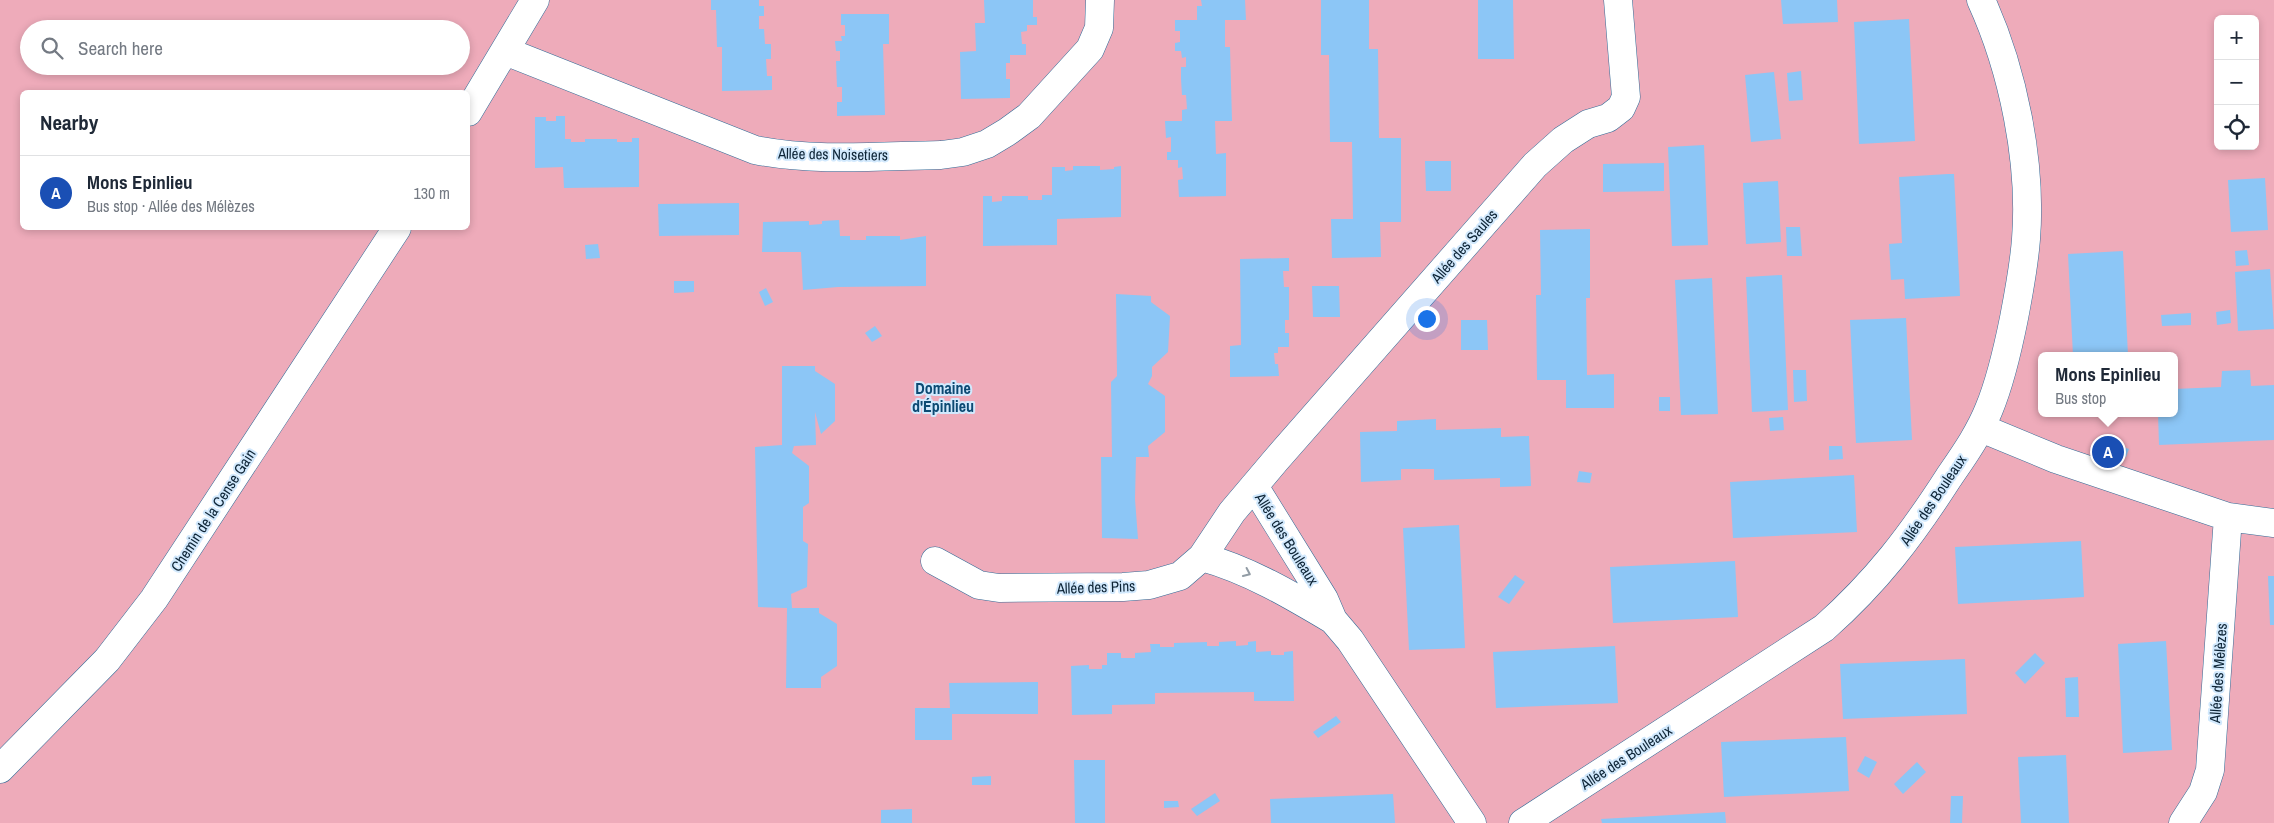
<!DOCTYPE html>
<meta charset="utf-8">
<style>
:root{--surface:#fff;--page:#f6f6f7;--text:#1f2937;--muted:#747a83;--line:#e0e1e3;--accent:#ea580c}
body{margin:0;font-family:"Archivo Narrow",sans-serif;background:var(--page);color:var(--text)}
.controls{position:absolute;right:15px;top:15px;display:grid;overflow:hidden;border-radius:8px;box-shadow:0 2px 8px #0003}
.controls button{width:45px;height:45px;display:grid;place-items:center;padding:0;border:0;border-bottom:1px solid var(--line);background:var(--surface);color:var(--text);font:25px sans-serif}
.you{position:absolute;left:1426px;top:318px;width:18px;height:18px;margin:-12px;border:4px solid #fff;border-radius:50%;background:#1a73e8;box-shadow:0 0 0 8px #1a73e833}
.badge{display:grid;place-items:center;width:32px;height:32px;border-radius:50%;background:var(--accent);color:#fff;font-size:16px;font-weight:700}
.pin{position:absolute;translate:-50% -50%;border:2px solid #fff;box-shadow:0 1px 5px #0006}
.popup{position:absolute;left:2038px;top:352px;width:140px;height:65px;box-sizing:border-box;display:grid;place-content:center;border-radius:8px;background:var(--surface);filter:drop-shadow(0 1px 4px #0005);font-size:16px;white-space:nowrap;color:var(--muted)}
.popup b{font-size:19px;color:var(--text)}
.popup::after{content:'';position:absolute;left:50%;top:100%;margin-left:-10px;border:10px solid transparent;border-top-color:var(--surface)}
.list{margin:0;padding:0;list-style:none}
h2{display:flex;justify-content:space-between;align-items:center;height:65px;margin:0;padding:0 20px;font-size:21px}
h2 small{font-size:16px;font-weight:400;color:var(--muted)}
.list li{display:grid;grid-template-columns:32px 1fr auto;gap:15px;align-items:center;box-sizing:border-box;height:75px;padding:0 20px;border-top:1px solid var(--line)}
.list b{display:block;font-size:19px;white-space:nowrap}
.list p{margin:0;font-size:16px;white-space:nowrap;color:var(--muted)}
.list em{font-size:16px;font-style:normal;color:var(--muted)}
.icon{flex:none;width:28px;height:28px;fill:none;stroke:currentColor;stroke-width:2;stroke-linecap:round;stroke-linejoin:round}
.map{position:relative;flex:none;width:2274px;height:823px;overflow:hidden}
.search{position:absolute;background:var(--surface);box-shadow:0 2px 8px #0003;left:20px;top:20px;width:450px;height:55px;display:flex;align-items:center;gap:12px;box-sizing:border-box;padding:0 18px;border-radius:28px;color:var(--muted);font-size:19px}
.panel{position:absolute;background:var(--surface);box-shadow:0 2px 8px #0003;left:20px;top:90px;width:450px;height:140px;border-radius:8px}
.map>svg:first-child{display:block}
.green{fill:#eeabba;fill-rule:evenodd}
.building{fill:#8cc6f6}
.lines{fill:none;stroke-linecap:round;stroke-linejoin:round}
.minor-casing{stroke:#336b97;stroke-width:29}
.minor{stroke:#fff;stroke-width:28}
.oneway{stroke:#929ca5}
.labels{text-anchor:middle;dominant-baseline:central;stroke-width:4;stroke-linejoin:round;paint-order:stroke}
.street-label{font-size:15px;fill:#0d2436;stroke:#d2e9fd}
.neighbourhood-label{font-size:16px;font-weight:bold;fill:#0d4a73;stroke:#d2e9fd}
</style>
<div class="map">
<svg width="2274" height="823" viewBox="0 0 2274 823">
<rect width="100%" height="100%" fill="#d2e9fd"/>
<path class="green" d="M0,0H2274V823H0ZM2218,19H2255V146H2218ZM29,29H461V66H29ZM22,92H468V228H22ZM2042,356H2174V413H2042Z"/>
<path class="building" d="M711,0H759V6H764V16H759V29H764L765,44H771V59H766L767,76H772V90L722,91V47H717L716,10H711Z
M984,0H1033V17H1037V25H1027V31L1021,32L1022,44H1026V55H1010V63H1006V79H1010V98L961,99L960,52L976,51L975,23H985Z
M1201,0H1245L1246,20H1225V47H1230L1232,121H1215L1216,154L1226,153V196L1179,197L1178,180L1183,179L1182,167L1178,168V160H1167V152H1171V137L1166,138L1165,121H1182V110L1187,109L1186,95H1182L1181,79V67H1186V57L1182,58L1181,51H1175V43L1180,42V31H1175V20H1197V6H1202Z
M1321,0H1369V49H1378L1379,138H1401V222H1380L1381,257L1332,258L1331,219H1353L1352,142H1330L1329,55H1321Z
M1478,0H1513L1514,59H1478Z
M1781,0H1837L1838,22L1783,24Z
M841,14H889V44H883L885,115L837,116V102H842V87H837L836,61H840V51H836L835,41H842L841,36H845V25H841Z
M1909,19L1915,141L1859,144L1854,22Z
M1801,71L1803,100L1789,101L1787,73Z
M1774,72L1781,139L1751,142L1745,75Z
M556,116H565V139H571V142H585V139H617V142H632V138H639V187L564,188L563,167L535,168V117H546V121H556Z
M1704,145L1708,245L1672,246L1668,147Z
M1425,161H1451V191H1426Z
M1664,163V191L1603,192V164Z
M1073,166H1100V170L1114,169V167L1121,166V217L1057,219V245L983,246V196H992V202L1002,201V196H1028V200H1042V195H1052V167H1065V171L1073,170Z
M1948,174H1954L1960,296L1905,299L1904,279L1891,280L1889,244L1902,243L1899,177Z
M2265,178L2268,230L2231,232L2228,180Z
M1778,181L1781,242L1746,244L1743,183Z
M739,203V235L659,236L658,204Z
M839,220L840,236H850V240H866V236H900V240L926,236V286L838,287L803,290L801,252H762L763,222L809,221V225L822,224V221Z
M1786,227H1800L1802,256H1787Z
M1590,229V298H1586L1587,375L1614,374V408H1566V380H1537L1536,295H1541L1540,230Z
M598,244L600,258L586,259L585,245Z
M2247,250L2249,265L2236,266L2235,251Z
M2123,251L2128,356H2073L2068,254Z
M1289,258V271H1283L1284,287H1289V320H1285V333H1289V347H1278V353H1274L1275,364H1278L1279,376L1230,377V346L1241,345L1240,259Z
M2270,269L2274,329L2238,331L2235,272Z
M1782,275L1788,410L1752,412L1746,277Z
M1712,278L1718,414L1681,415L1675,280Z
M674,281H694V292L674,293Z
M1312,286H1339L1340,317H1313Z
M766,288L773,302L765,306L759,292Z
M1116,294L1151,296V302L1170,316L1168,352L1152,367V376L1148,384L1165,396V432L1148,446L1149,457H1136L1135,499L1138,539L1102,538L1101,457H1112L1111,382L1117,376Z
M2230,310L2231,323L2217,325L2216,312Z
M2191,313V325L2162,326L2161,315Z
M1906,318L1912,440L1856,443L1850,320Z
M1461,320H1487L1488,350H1461Z
M875,326L882,336L872,342L865,333Z
M782,366H815V371L835,384V421L821,434L815,412L816,445L794,446L792,453L809,466V503L803,507V541L808,544L807,587L791,594L792,608H819V613L837,624V666L821,677V688H786L787,608L758,607L755,447L782,445Z
M1793,370H1806L1807,401L1794,402Z
M2250,370L2251,386L2274,385V440L2159,445L2158,413H2174V389L2221,387L2222,371Z
M1659,397H1670V411H1659Z
M1783,417L1784,430L1770,431L1769,418Z
M1436,419V430L1501,428V437L1529,436L1531,486L1500,487V478L1434,480V469H1401V480L1361,482L1360,432L1397,431V421Z
M2112,443L2129,449L2126,457L2109,451Z
M1829,446H1842L1843,459L1829,460Z
M1579,471L1592,473L1590,483L1577,482Z
M1854,475L1857,532L1733,538L1730,482Z
M1459,525L1465,648L1409,650L1403,528Z
M2081,541L2084,597L1958,604L1955,547Z
M1735,561L1738,617L1613,623L1610,567Z
M1515,575L1525,582L1509,604L1498,597Z
M2268,576H2274V625H2270Z
M1236,641V646L1248,645V642L1256,641V652L1271,651V655H1284V652L1293,651L1294,701H1254V692L1155,693V704L1112,705V714L1072,715L1071,666L1089,665V669H1102V665H1107V653H1121V658H1135V653L1151,652L1150,644H1160V647H1174V643L1207,642V646H1219V642Z
M2166,641L2172,750L2123,753L2118,644Z
M1615,646L1618,703L1496,708L1493,652Z
M2035,653L2045,663L2025,684L2015,673Z
M1965,659L1967,714L1843,719L1840,664Z
M2078,677L2079,717H2066L2065,678Z
M1038,682V714H952V740H915V708H950L949,683Z
M1336,716L1341,722L1318,738L1313,732Z
M1846,737L1849,791L1724,797L1721,742Z
M2066,755L2069,823H2021L2018,757Z
M1865,756L1877,762L1869,778L1857,771Z
M1074,760H1105V823H1075Z
M1917,762L1926,772L1903,794L1894,784Z
M991,776V785H972V777Z
M1215,793L1220,801L1197,816L1191,809Z
M1393,794L1395,823H1271L1270,799Z
M1951,796H1963L1962,823H1950Z
M1164,801H1178L1179,807L1164,808Z
M912,809V823H881V810Z
M1725,812L1726,823H1602L1601,819Z"/>
<g class="lines">
<defs>
<path id="minor" d="M505,51L755,150C813,162 881,156 941,155L963,152L987,144L1007,132L1029,116L1090,49L1099,28L1100,0
M468,112L535,0
M1981,428L2056,459L2228,517L2274,523
M1254,486L1324,599L1333,620L1350,640L1472,823
M1202,557C1249,570 1291,595 1333,620
M935,561L979,585L999,588L1123,587L1149,585L1180,576L1202,557L1232,512L1276,460L1535,165L1563,140L1588,124L1608,118L1621,108L1626,97L1618,0
M0,769L107,660L154,599L397,228
M1523,823L1824,628C1877,581 1911,536 1949,477C1964,455 1979,434 1989,409C2001,380 2008,348 2014,318C2019,292 2024,266 2026,239C2032,162 2013,70 1981,0
M2183,823L2203,792L2210,770L2228,517"/>
</defs>
<use href="#minor" class="minor-casing"/>
<use href="#minor" class="minor"/>
</g>
<defs><path id="oneway-chevron" d="M-2-3.5L2.5 0L-2 3.5" fill="none" stroke-width="1.6" stroke-linecap="round" stroke-linejoin="round" transform="scale(1.25)"/></defs>
<use class="oneway" href="#oneway-chevron" transform="translate(1247 573) rotate(25)"/>
<g class="labels">
<g class="street-label">
<text transform="translate(833 154) rotate(1)">Allée des Noisetiers</text>
<text transform="translate(1464 246) rotate(-49)">Allée des Saules</text>
<text transform="translate(1933 500) rotate(-56)">Allée des Bouleaux</text>
<text transform="translate(213 510) rotate(-57)">Chemin de la Cense Gain</text>
<text transform="translate(1287 539) rotate(58)">Allée des Bouleaux</text>
<text transform="translate(1096 587) rotate(-2)">Allée des Pins</text>
<text transform="translate(2218 673) rotate(-86)">Allée des Mélèzes</text>
<text transform="translate(1626 757) rotate(-33)">Allée des Bouleaux</text>
</g>
<g class="neighbourhood-label">
<text x="943" y="388">Domaine<tspan x="943" dy="18">d'Épinlieu</tspan></text>
</g>
</g>
</svg>
<div class="controls">
<button>+</button>
<button>−</button>
<button><svg class="icon" aria-label="locate" viewBox="0 0 24 24"><circle cx="12" cy="12" r="6"/><path d="M12 2v4M12 18v4M2 12h4M18 12h4"/></svg></button>
</div>
<div class="you"></div>
<div class="pin badge" style="left:2108px;top:452px;background:#1a4fb4">A</div>
<div class="popup"><b>Mons Epinlieu</b>Bus stop</div>
<div class="search"><svg class="icon" aria-label="search" viewBox="0 0 24 24"><circle cx="10" cy="10" r="6"/><path d="M15 15l6 6"/></svg>Search here</div>
<section class="panel">
<h2>Nearby<small></small></h2>
<ul class="list">
<li><span class="badge" style="background:#1a4fb4">A</span><div><b>Mons Epinlieu</b><p>Bus stop · Allée des Mélèzes</p></div><em>130 m</em></li>
</ul>
</section>
</div>
